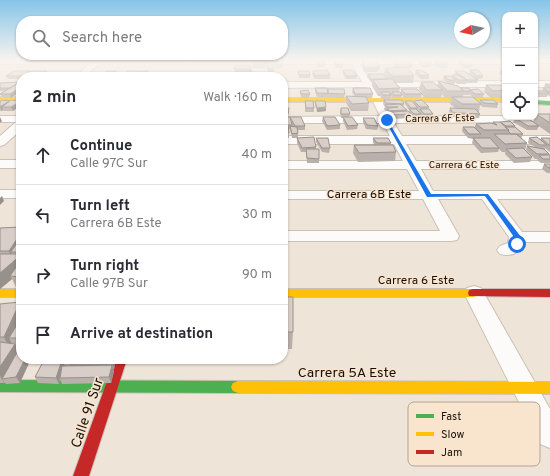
<!DOCTYPE html>
<meta charset="utf-8">
<style>
:root{--surface:#fff;--page:#f7f7f7;--text:#2b2b33;--muted:#7c7c81;--line:#e1e1e2}
body{margin:0;font-family:Overpass,sans-serif;background:var(--page);color:var(--text)}
.controls{position:absolute;right:12px;top:12px;display:grid;overflow:hidden;border-radius:8px;box-shadow:0 1px 3px #0004}
.controls button{width:36px;height:36px;display:grid;place-items:center;padding:0;border:0;border-bottom:1px solid var(--line);background:var(--surface);color:var(--text);font:20px sans-serif}
.compass{position:absolute;left:454px;top:12px;width:36px;height:36px;border-radius:50%;background:var(--surface);box-shadow:0 1px 3px #0004;rotate:261deg}
.stop{position:absolute;width:12px;height:12px;margin:-9px;border:3px solid #1a73e8;border-radius:50%;background:#fff}
.stop.end{background:#1a73e8;border-color:#fff;box-shadow:0 1px 4px #0008}
.list{margin:0;padding:0;list-style:none}
h2{display:flex;justify-content:space-between;align-items:center;height:52px;margin:0;padding:0 16px;font-size:17px}
h2 small{font-size:13px;font-weight:400;color:var(--muted)}
.list li{display:grid;grid-template-columns:26px 1fr auto;gap:12px;align-items:center;box-sizing:border-box;height:60px;padding:0 16px;border-top:1px solid var(--line)}
.list b{display:block;font-size:15px;white-space:nowrap}
.list p{margin:0;font-size:13px;white-space:nowrap;color:var(--muted)}
.list em{font-size:13px;font-style:normal;color:var(--muted)}
.icon{flex:none;width:22px;height:22px;fill:none;stroke:currentColor;stroke-width:2;stroke-linecap:round;stroke-linejoin:round}
.map{position:relative;flex:none;width:550px;height:476px;overflow:hidden}
.search{position:absolute;background:var(--surface);box-shadow:0 1px 3px #0004;left:16px;top:16px;width:272px;height:44px;display:flex;align-items:center;gap:10px;box-sizing:border-box;padding:0 14px;border-radius:16px;color:var(--muted);font-size:15px}
.panel{position:absolute;background:var(--surface);box-shadow:0 1px 3px #0004;left:16px;top:72px;width:272px;height:292px;border-radius:16px}
.map>svg:first-child{display:block}
.lines{fill:none;stroke-linecap:round;stroke-linejoin:round}
.street-casing{stroke:#c9c0b6;stroke-width:2}
.fast-casing{stroke:#c9c0b6;stroke-width:2}
.slow-casing{stroke:#c9c0b6;stroke-width:2}
.jam-casing{stroke:#c9c0b6;stroke-width:2}
.street{fill:#fdfbf9;fill-rule:evenodd}
.fast{fill:#4caf50;fill-rule:evenodd}
.slow{fill:#ffc107;fill-rule:evenodd}
.jam{fill:#c62828;fill-rule:evenodd}
.wall{fill:#bab0ab;fill-rule:evenodd}
.shaded-wall{fill:#97908b}
.building{fill:#d8cdc7;stroke:#97908b}
.route{fill:#1a73e8}
.labels{text-anchor:middle;dominant-baseline:central;stroke-width:3;stroke-linejoin:round;paint-order:stroke}
.far-street-label{font-size:10px;fill:#171009;stroke:#f9e4ce}
.street-label{font-size:12px;fill:#171009;stroke:#f9e4ce}
.near-street-label{font-size:14px;fill:#171009;stroke:#f9e4ce}
.key{fill:#f9e4ce;stroke:#b5a493;stroke-width:1}
.key-label{font-size:11px;fill:#171009}
</style>
<div class="map">
<svg width="550" height="476" viewBox="0 0 550 476">
<rect width="100%" height="100%" fill="#efe4d8"/>
<g class="lines">
<defs>
<path id="street" d="M0,60H505V64H360L371,82L505,81V87H375L391,116H550V122L394,123L402,136H550V144H406L416,161H550V169H421L433,191H550V199H497L522,232H550V242H525C520,253 511,257 500,254L497,250L500,246L508,243L509,237L482,199H438L459,236L457,240L451,241H283V231H440L423,199H283V191H419L407,169H283V161H403L394,144H283V136H390L383,123H283V117L380,116L366,87L283,88V82H362L352,64H99L84,77H75L89,64H0Z
M535,60H550V63H535Z
M535,81H550V87H535Z
M535,95H550V101H535Z
M0,116H21V130L4,145L0,146V136L16,122H0Z
M0,160H21V168H0Z
M0,190H21V198H0Z
M474,286L481,288L550,409V448L540,444L464,293L467,288Z"/>
<path id="fast" d="M535,100L550,101V105L535,104Z
M0,380L238,381L243,383L245,387L243,391L238,393L0,392Z"/>
<path id="slow" d="M0,97H21V101H0Z
M283,98H505V102H283Z
M0,289H21V297H0Z
M283,289H473L477,290L478,293L477,296L473,297H283Z
M238,381L550,382V394L238,393L233,391L231,387L233,383Z"/>
<path id="jam" d="M473,289H550V297L469,296L468,293L469,290Z
M115,359H127L89,476H73Z"/>
</defs>
<use href="#street" class="street-casing"/>
<use href="#fast" class="fast-casing"/>
<use href="#slow" class="slow-casing"/>
<use href="#jam" class="jam-casing"/>
<use href="#street" class="street"/>
<use href="#fast" class="fast"/>
<use href="#slow" class="slow"/>
<use href="#jam" class="jam"/>
</g>
<path class="wall" d="M30,60H39L38,62H30Z
M184,60H194L193,61H184Z
M252,60H267V61H266V68H253Z
M283,60L282,68H275V64Z
M316,60L325,64L324,67H317L316,63Z
M361,60L380,66V70H378V72H364L362,66V65L361,64Z
M393,60L413,64L412,68H407L414,76L413,83H395L400,88L399,92L402,95L401,98H393L391,96V99H382L381,96H378L372,86V83L367,77L368,74L388,79L384,74L385,68H395L393,64Z
M419,60L432,64L431,67H422L418,64Z
M431,60H446V61H444L448,64L447,68H439L433,64L434,61H432Z
M458,61L472,65L471,68H464L458,64Z
M334,62L343,64V68H336L334,65Z
M267,64L274,69V72H268Z
M234,69H251V77H234L235,72Z
M343,70L357,76L356,79H346L343,74Z
M416,70L429,75V79H421L415,74Z
M470,70L483,76L482,79H476L478,80L477,83H466V84H457L455,82V84H450L461,88L470,90L484,94L483,98H474L479,103L480,100L498,104L497,108L483,107L480,105L479,112H478L480,114L479,118H458L453,117L449,112L450,108H455L450,104L451,98H445L442,94L441,98H424L422,94L421,97L404,98L401,93V89L422,93L419,89L421,82L437,86L438,81L448,84L443,79L444,76L452,77V75H456L455,74V71L476,79L469,74ZM469,94L473,97H463V95H469Z
M30,71V72L47,71L48,74L44,77H21V79H8L6,76Z
M116,71L117,74L115,77H102L101,76Z
M137,71V72L149,74L147,77H125L124,75Z
M298,71L310,75V78H299Z
M313,71L330,75V79H315L312,74Z
M501,71H505V76H504L500,74Z
M19,82L11,98L2,97L0,94L5,91H0V83Z
M283,82L287,88V92H283Z
M545,84H550V97L548,95L547,97H535V91H542L543,88H545H544Z
M486,85L505,87V98H491L484,92Z
M315,88L328,92L345,94L344,98L317,97L315,92Z
M353,88L373,94L372,98H367L369,103L368,111H351L346,103V96H354L352,92Z
M300,91L310,94L309,98H302L300,94Z
M384,100L404,104L403,107L407,110V111L409,112V110L405,104V101L414,102V101L429,107L428,109L433,114V118H423L421,115L420,118H413L411,116L410,118L392,119L389,116V114H388L384,109L385,107L383,104Z
M9,101L10,102L21,101V105L13,111H4L3,110L2,111H0V102Z
M305,101L314,108V112H305Z
M315,101L326,107V111L317,112L315,105Z
M283,108L289,112L288,117L305,126V130H298V138H292L290,129H288L289,138H283Z
M341,108L350,114L349,117L358,125L357,129L347,130L343,121V118H341L340,112Z
M536,114H550V134L533,122Z
M323,117L340,125V129L327,130L322,121Z
M515,117H527L526,118L539,126L537,130H527L513,122L515,118L516,117Z
M363,118L378,126L377,130L366,129L363,122Z
M493,122H500L515,126V127L523,134L521,139L527,143L525,150L532,157L530,162L514,163L505,154V152H502L499,149L498,152L481,153L472,143L473,139L468,138L462,131L463,127L474,128L476,124H492Z
M297,138L316,147V149L319,159V163H307L306,152H301L297,143Z
M316,138L330,148L329,153L322,152L316,142Z
M373,138L391,143V145L396,152L395,161L358,162L353,153L354,145H374L373,142Z
M529,138L540,140L541,138H550V152L545,148V149H544L549,154L548,155H550V163H541L537,160L538,159H535L526,150L527,146L535,147L528,143Z
M544,164H550V173H547L542,169Z
M21,209V216L19,211Z
M21,227V288L16,287L12,279L0,289V228Z
M283,297L293,332L292,349H283Z
M0,304L21,305V359L20,383L6,384L4,382V383H0Z
M47,359H116L114,369H113L114,371L111,383L62,384L60,379L59,384L38,383L35,377L48,360Z"/>
<path class="shaded-wall" d="M30,71L31,74L26,76V77H24L23,76Z
M47,71L48,74L44,77H40V76Z
M116,71L117,74L115,77H113V76Z
M148,71L149,74L147,77H145V76Z
M21,87V91L11,98L10,94Z
M9,101L11,104L2,107L3,110L2,111L0,107Z
M21,101V105L13,111L11,107Z
M326,107V111L317,112V108Z
M0,117L2,121L0,123Z
M2,196L4,201L0,205V198Z
M21,233V250L11,252L15,260L21,255V270L10,276L12,279L0,289V273L13,262L9,251Z
M20,302L21,305V323L9,338L12,344L10,349L4,337Z
M15,344L21,355L2,379L4,382V383L0,376V367Z
M25,359H31L20,383L16,377Z
M67,359H72L70,365Z
M113,359H116L114,369L112,363Z
M62,360L65,366L60,378V379L59,384L56,378Z
M112,365L114,371L111,383L109,377Z"/>
<path class="building" d="M252,60H265L266,64L253,65Z
M276,60H283L282,65L275,64Z
M316,60H323L325,64H318Z
M361,60H375L380,66H377L378,68H365L363,63H364Z
M393,60H408L413,64H396Z
M419,60H427L432,64H423Z
M434,60H443L448,64H439Z
M466,60L472,65H465L458,61Z
M334,62H341L343,64L336,65Z
M267,64H273L274,69H268Z
M395,65H403L405,67L397,68Z
M235,66H251V69H234Z
M407,67L414,76H392L385,68Z
M327,70L330,75L315,76L313,71Z
M343,70H353L357,76H346Z
M416,70L423,71L429,75L421,76Z
M470,70H478L483,76H477Z
M14,71H30L23,76H6Z
M32,71H47L40,76H26Z
M106,71H116L113,76H101Z
M128,71H137L133,75H124Z
M138,71H148L145,76L134,75Z
M236,71H252L251,75L233,76Z
M298,71H309L310,75H299Z
M455,71H464L478,80H467Z
M501,71H505V73Z
M368,74H383L387,79L372,80Z
M452,75H458L467,80H458Z
M444,76H451L456,80H449Z
M372,79H392L400,88L379,89Z
M438,81L458,86L464,91H447Z
M19,82L11,88H0V83Z
M20,82H21V87L10,94H0Z
M283,82H286L287,88L283,89Z
M421,82H433L443,90H426Z
M545,84H550V87Z
M486,85H501L505,87V90L493,91Z
M315,88H327L328,93V89H344L345,94L317,93Z
M353,88H370L373,94H355Z
M461,88H469L470,91H464Z
M543,88H550V92Z
M401,89H417L422,94H405Z
M478,89L484,94H475L470,90Z
M308,90L310,94H302L300,91Z
M535,91H545L549,93H535Z
M381,92H389L391,95H383Z
M392,92H400L402,95H394Z
M346,96L366,97L369,103L352,104Z
M452,97H473L481,104H462Z
M2,100L9,101L0,107V102Z
M11,100L21,101L11,107H2Z
M384,100H402L404,104L386,103Z
M422,100L429,107H420L414,101Z
M480,100H493L498,104L484,103Z
M305,101H313L314,108H306Z
M315,101H325L326,107L317,108Z
M405,101H412L418,108H411Z
M400,104L407,110L389,111L387,108L398,107H387L385,105Z
M283,108H289L288,114H283Z
M341,108H348L350,114H341Z
M450,108L475,109L480,114L459,113H453Z
M409,109H416L421,114H414Z
M420,109H429L433,114H424Z
M408,111L411,114L392,115L390,112Z
M536,114H550V123Z
M283,117H301L305,126H295L290,117L292,125H284L283,123Z
M323,117H335L340,125L327,126Z
M343,117H352L358,125L348,126Z
M526,117L539,126H528L515,118Z
M363,118H374L378,126L367,125Z
M510,121L515,126H506L500,122Z
M493,122H500L509,130H484L476,124L491,123L497,125Z
M283,126H288L289,133H283Z
M290,126L297,127L298,133L292,134Z
M463,127H474L481,134H469Z
M505,127H515L523,134H511L508,131L509,130Z
M494,134H516L527,143L505,144Z
M314,137L316,147L302,148L297,138Z
M537,137L547,145H540L529,138Z
M316,138H328L330,148H322Z
M373,138H388L391,143H377Z
M473,138H490L499,148H482Z
M541,138H550V146Z
M354,145H393L396,152L359,153Z
M527,146L544,149L549,154H537Z
M523,148L532,157L516,158L506,149Z
M306,149H319V159L307,158Z
M539,155H550V159H543Z
M544,164H550V168H549Z
M21,227V233L9,251H0V228Z
M21,237V252H11Z
M0,254H21V255L0,273Z
M21,260V277L10,276Z
M283,297H293V332H283Z
M20,302L4,337H0V304Z
M21,318V338H9Z
M0,342L15,344L0,367Z
M19,349H21V359H25L16,377L2,379Z
M72,359H113L112,363L70,364Z
M44,360H62L56,378L35,377Z
M112,365L109,377L60,378L62,366Z"/>
<linearGradient id="sky" x2="0" y2="1"><stop stop-color="#85c5ea"/><stop offset="0.47" stop-color="#f8f3ed"/><stop offset="1" stop-color="#f8f3ed" stop-opacity="0"/></linearGradient>
<rect width="550" height="127" fill="url(#sky)"/>
<path class="route" d="M387,119L431,194H488L521,237L519,245H514V237L485,196L427,197L385,120Z"/>
<g class="labels">
<g class="far-street-label">
<text transform="translate(440 119) rotate(-1)">Carrera 6F Este</text>
<text x="464" y="165">Carrera 6C Este</text>
</g>
<g class="street-label">
<text x="369" y="195">Carrera 6B Este</text>
<text x="416" y="281">Carrera 6 Este</text>
</g>
<g class="near-street-label">
<text x="347" y="373">Carrera 5A Este</text>
<text transform="translate(88 413) rotate(-71)">Calle 91 Sur</text>
</g>
</g>
<rect x="408" y="402" width="132" height="64" rx="6" class="key"/>
<rect x="416" y="414" width="18" height="4" fill="#4caf50"/>
<rect x="416" y="432" width="18" height="4" fill="#ffc107"/>
<rect x="416" y="450" width="18" height="4" fill="#c62828"/>
<g class="key-label">
<text x="441" y="420">Fast</text>
<text x="441" y="438">Slow</text>
<text x="441" y="456">Jam</text>
</g>
</svg>
<div class="controls">
<button>+</button>
<button>−</button>
<button><svg class="icon" aria-label="locate" viewBox="0 0 24 24"><circle cx="12" cy="12" r="6"/><path d="M12 2v4M12 18v4M2 12h4M18 12h4"/></svg></button>
</div>
<svg class="compass" viewBox="-18 -18 36 36"><path d="M0-13l5 13h-10z" fill="#e53935"/><path d="M0 13l5-13h-10z" fill="#7c7c81"/></svg>
<div class="stop" style="left:517px;top:244px"></div>
<div class="stop end" style="left:387px;top:120px"></div>
<div class="search"><svg class="icon" aria-label="search" viewBox="0 0 24 24"><circle cx="10" cy="10" r="6"/><path d="M15 15l6 6"/></svg>Search here</div>
<section class="panel">
<h2>2 min<small>Walk · 160 m</small></h2>
<ul class="list">
<li><svg class="icon" aria-label="ahead" viewBox="0 0 24 24"><path d="M12 20V5M6 11l6-6 6 6"/></svg><div><b>Continue</b><p>Calle 97C Sur</p></div><em>40 m</em></li>
<li><svg class="icon" aria-label="left" viewBox="0 0 24 24"><path d="M17 20v-9H6M10 6l-5 5 5 5"/></svg><div><b>Turn left</b><p>Carrera 6B Este</p></div><em>30 m</em></li>
<li><svg class="icon" aria-label="right" viewBox="0 0 24 24"><path d="M7 20v-9h11M14 6l5 5-5 5"/></svg><div><b>Turn right</b><p>Calle 97B Sur</p></div><em>90 m</em></li>
<li><svg class="icon" aria-label="arrive" viewBox="0 0 24 24"><path d="M6 21V4h12l-3 4 3 4H6"/></svg><div><b>Arrive at destination</b></div></li>
</ul>
</section>
</div>
